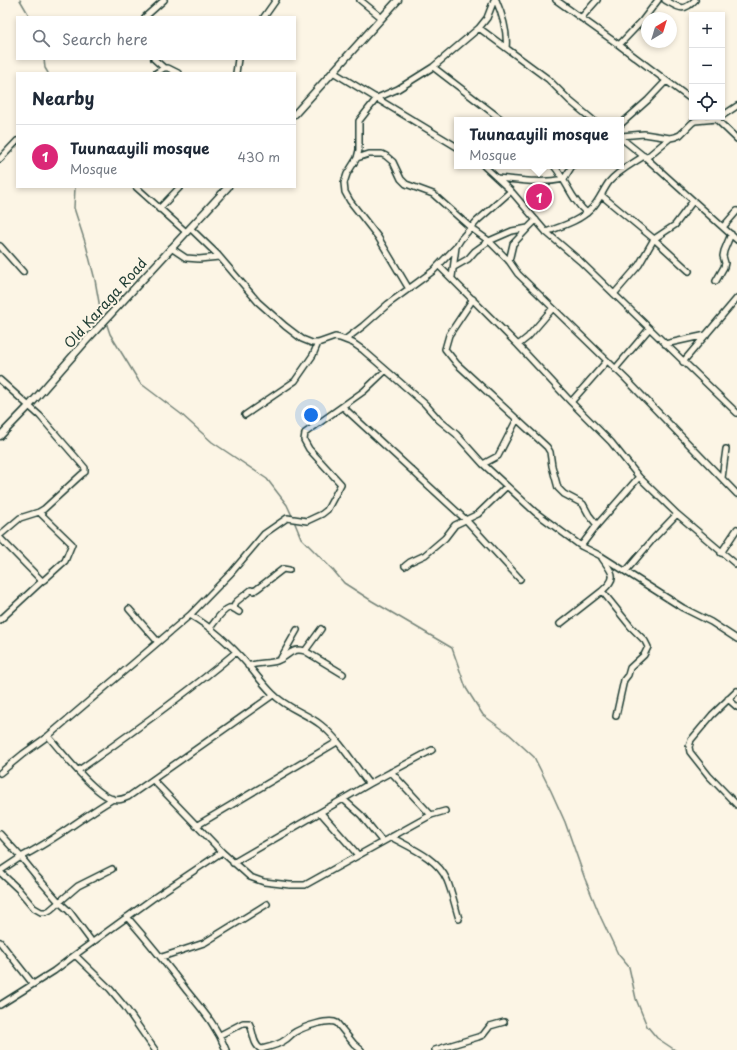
<!DOCTYPE html>
<meta charset="utf-8">
<style>
:root{--surface:#fff;--page:#f6f6f7;--text:#1f2937;--muted:#747a83;--line:#e0e1e3;--accent:#db2777}
body{margin:0;font-family:"Playpen Sans",sans-serif;background:var(--page);color:var(--text)}
.controls{position:absolute;right:12px;top:12px;display:grid;overflow:hidden;border-radius:0px;box-shadow:0 2px 6px #0003}
.controls button{width:36px;height:36px;display:grid;place-items:center;padding:0;border:0;border-bottom:1px solid var(--line);background:var(--surface);color:var(--text);font:20px sans-serif}
.compass{position:absolute;left:641px;top:12px;width:36px;height:36px;border-radius:50%;background:var(--surface);box-shadow:0 2px 6px #0003;rotate:38deg}
.you{position:absolute;left:311px;top:415px;width:14px;height:14px;margin:-10px;border:3px solid #fff;border-radius:50%;background:#1a73e8;box-shadow:0 0 0 6px #1a73e833}
.badge{display:grid;place-items:center;width:26px;height:26px;border-radius:50%;background:var(--accent);color:#fff;font-size:13px;font-weight:700}
.pin{position:absolute;translate:-50% -50%;border:2px solid #fff;box-shadow:0 1px 4px #0006}
.popup{position:absolute;left:454px;top:117px;width:170px;height:52px;box-sizing:border-box;display:grid;place-content:center;border-radius:0px;background:var(--surface);filter:drop-shadow(0 1px 3px #0005);font-size:13px;white-space:nowrap;color:var(--muted)}
.popup b{font-size:15px;color:var(--text)}
.popup::after{content:'';position:absolute;left:50%;top:100%;margin-left:-8px;border:8px solid transparent;border-top-color:var(--surface)}
.list{margin:0;padding:0;list-style:none}
h2{display:flex;justify-content:space-between;align-items:center;height:52px;margin:0;padding:0 16px;font-size:17px}
h2 small{font-size:13px;font-weight:400;color:var(--muted)}
.list li{display:grid;grid-template-columns:26px 1fr auto;gap:12px;align-items:center;box-sizing:border-box;height:64px;padding:0 16px;border-top:1px solid var(--line)}
.list b{display:block;font-size:15px;white-space:nowrap}
.list p{margin:0;font-size:13px;white-space:nowrap;color:var(--muted)}
.list em{font-size:13px;font-style:normal;color:var(--muted)}
.icon{flex:none;width:22px;height:22px;fill:none;stroke:currentColor;stroke-width:2;stroke-linecap:round;stroke-linejoin:round}
.map{position:relative;flex:none;width:737px;height:1050px;overflow:hidden}
.search{position:absolute;background:var(--surface);box-shadow:0 2px 6px #0003;left:16px;top:16px;width:280px;height:44px;display:flex;align-items:center;gap:10px;box-sizing:border-box;padding:0 14px;border-radius:0px;color:var(--muted);font-size:15px}
.panel{position:absolute;background:var(--surface);box-shadow:0 2px 6px #0003;left:16px;top:72px;width:280px;height:116px;border-radius:0px}
.map>svg:first-child{display:block}
.lines{fill:none;stroke-linecap:round;stroke-linejoin:round}
.stream{stroke:#758479;stroke-width:1.5}
.minor-casing{stroke:#1f3d34;stroke-width:8}
.tertiary-casing{stroke:#1f3d34;stroke-width:9}
.minor{stroke:#fcf5e5;stroke-width:5}
.tertiary{stroke:#fcf5e5;stroke-width:6}
.labels{text-anchor:middle;dominant-baseline:central;stroke-width:4;stroke-linejoin:round;paint-order:stroke}
.street-label{font-size:14px;fill:#1f3d34;stroke:#fcf5e5}
</style>
<div class="map">
<svg width="737" height="1050" viewBox="0 0 737 1050">
<rect width="100%" height="100%" fill="#fcf5e5"/>
<filter id="ink" filterUnits="userSpaceOnUse"><feTurbulence type="fractalNoise" baseFrequency=".025" numOctaves="2"/><feDisplacementMap in="SourceGraphic" scale="8" xChannelSelector="R" yChannelSelector="G"/><feConvolveMatrix kernelMatrix="1 2 1 2 8 2 1 2 1" color-interpolation-filters="sRGB"/></filter>
<g filter="url(#ink)">
<g class="lines">
<path class="stream" d="M20,0L30,17
M44,59L45,68L48,73
M75,187L74,208L86,245L95,280L100,308L104,319
M106,322L110,334L140,383L181,414L212,442L267,479L287,505L293,518
M294,521L301,538L333,570L344,583L372,601L452,648L466,688L483,715L509,734L534,757L551,791L565,822L585,879L601,918L618,954L629,967L636,999L647,1026L657,1038L675,1050"/>
<defs>
<path id="minor" d="M360,0L382,18
M496,0C502,14 508,32 506,48
M556,0L619,45L692,100
M665,0C678,7 683,13 695,0
M145,17L164,0
M264,17L276,0
M581,18L597,0
M479,28L487,18L494,0
M619,45L642,21L658,0
M154,59L164,68
M433,67L502,120
M333,72L457,147
M156,73L164,68H168L178,73
M236,73L238,59
M722,116L737,106
M715,118L737,139
M621,124L648,100L666,81
M621,136L644,134L670,138
M621,138L646,158L737,240
M357,158L369,154H382L386,156L393,162L401,179L406,184L433,194L471,228L489,241L509,261L518,274L626,379L737,494
M646,158L670,138L675,137L680,135L692,123L695,121L717,119L720,117
M0,159L17,141
M484,166L511,191L546,232L580,261L737,413
M554,166C566,180 572,201 587,213
M497,178C519,180 541,184 564,179L572,166
M136,187L186,232
M601,195L654,239L689,271
M159,209L180,187
M723,227L737,211
M190,228L218,255L258,302L285,326L302,339L312,343H318L335,337L340,338L353,343L363,350L425,404L439,420L456,434L483,464L535,512L581,546L601,556L683,608L711,622L737,639
M546,232C562,226 580,221 592,208C599,201 603,190 609,182C618,171 632,164 644,156
M0,246L23,272
M171,248L186,258L199,259L219,257
M509,261L513,244L528,228
M439,266L518,345L571,402L611,442L639,477L677,514L737,565
M454,267L468,259L475,251L489,241L512,231L528,228L536,220
M452,277L456,247L461,239L477,221L511,191
M716,281L724,267L725,263L723,256L724,251L731,234
M409,289L378,237L350,201L345,192L344,183L347,174L357,158L359,150V121L377,98L398,89L433,67L479,28L548,79L570,101L593,120
M614,294L639,265L654,239L675,225L693,201
M473,299L449,335L445,349L457,364L547,447L550,452L552,466L558,488L564,494L583,504L589,515L597,525
M346,339L363,326L388,304L433,271L456,247
M665,344L706,335
M518,345L528,337L553,308
M683,362L737,298
M615,369L649,329
M0,380L40,416L85,468V472L82,474L44,509L39,512L20,518L0,535
M571,402L607,361
M343,407L466,520L520,579
M245,415L295,381L313,355L318,343
M483,464L498,456L517,419
M722,478L726,449
M0,538L42,581L44,580L65,561L72,544L39,512
M581,546L597,525L639,477
M721,553L737,529
M602,558C613,574 618,577 602,591L631,627L645,641L648,647L644,655L630,668L628,675L624,680L616,716
M405,566L410,562L425,555L445,538L455,525L478,514L507,486
M626,571L654,538L677,514
M129,609L158,642
M233,609L236,602L251,590L254,591L257,589L283,569L289,570
M190,615L231,573L254,546L264,534L287,518L307,521L322,514L327,510L341,484L309,449L304,440L305,433L364,391L386,370
M0,620L42,581
M560,624L602,591
M210,628C215,622 222,610 229,608C233,607 236,610 239,612
M305,651L343,674
M281,658L297,630
M248,666C259,662 268,664 277,661C289,657 290,647 305,651L321,629
M737,691L712,715L691,740L689,747L690,752L709,776L737,805
M728,699L737,707
M48,736C61,751 95,795 113,799C118,801 123,799 128,797L273,695
M79,770C133,732 186,694 236,652
M391,772L431,815
M0,773L23,754L48,736L190,615C213,628 232,646 249,666C257,676 264,685 273,694C286,708 306,713 321,725C339,739 355,766 369,784
M153,780L222,852L250,877L264,882L290,885H305L431,815L445,811
M343,799L361,815L382,841
M321,813L358,855
M196,826L337,742
M0,834L21,857L0,871
M391,837C411,848 437,858 447,880C452,892 455,906 459,919
M233,863L369,784L432,750
M0,872L18,889L34,908L41,912H46L50,910L78,886L112,869
M127,917C148,941 168,966 187,991C204,1012 216,1025 226,1050
M0,942L33,984
M92,942L69,911L59,902L38,878L21,857C54,841 82,817 113,799
M75,955L152,899L222,852
M162,957L204,943L267,904
M0,1005L54,971L75,955L110,989L125,1007L155,1050
M220,1035L243,1023H249C254,1031 252,1044 261,1049C269,1047 279,1045 285,1040C289,1038 291,1034 295,1032C304,1027 329,1018 337,1023L354,1044L361,1050
M435,1050L478,1037L483,1035L490,1026L504,1022"/>
<path id="tertiary" d="M295,114L398,0
M0,436L29,406L85,342L228,187"/>
</defs>
<use href="#minor" class="minor-casing"/>
<use href="#tertiary" class="tertiary-casing"/>
<use href="#minor" class="minor"/>
<use href="#tertiary" class="tertiary"/>
</g>
</g>
<g class="labels">
<g class="street-label">
<text transform="translate(105 303) rotate(-48)">Old Karaga Road</text>
</g>
</g>
</svg>
<div class="controls">
<button>+</button>
<button>−</button>
<button><svg class="icon" aria-label="locate" viewBox="0 0 24 24"><circle cx="12" cy="12" r="6"/><path d="M12 2v4M12 18v4M2 12h4M18 12h4"/></svg></button>
</div>
<svg class="compass" viewBox="-18 -18 36 36"><path d="M0-13l5 13h-10z" fill="#e53935"/><path d="M0 13l5-13h-10z" fill="#747a83"/></svg>
<div class="you"></div>
<div class="pin badge" style="left:539px;top:197px">1</div>
<div class="popup"><b>Tuunaayili mosque</b>Mosque</div>
<div class="search"><svg class="icon" aria-label="search" viewBox="0 0 24 24"><circle cx="10" cy="10" r="6"/><path d="M15 15l6 6"/></svg>Search here</div>
<section class="panel">
<h2>Nearby<small></small></h2>
<ul class="list">
<li><span class="badge">1</span><div><b>Tuunaayili mosque</b><p>Mosque</p></div><em>430 m</em></li>
</ul>
</section>
</div>
